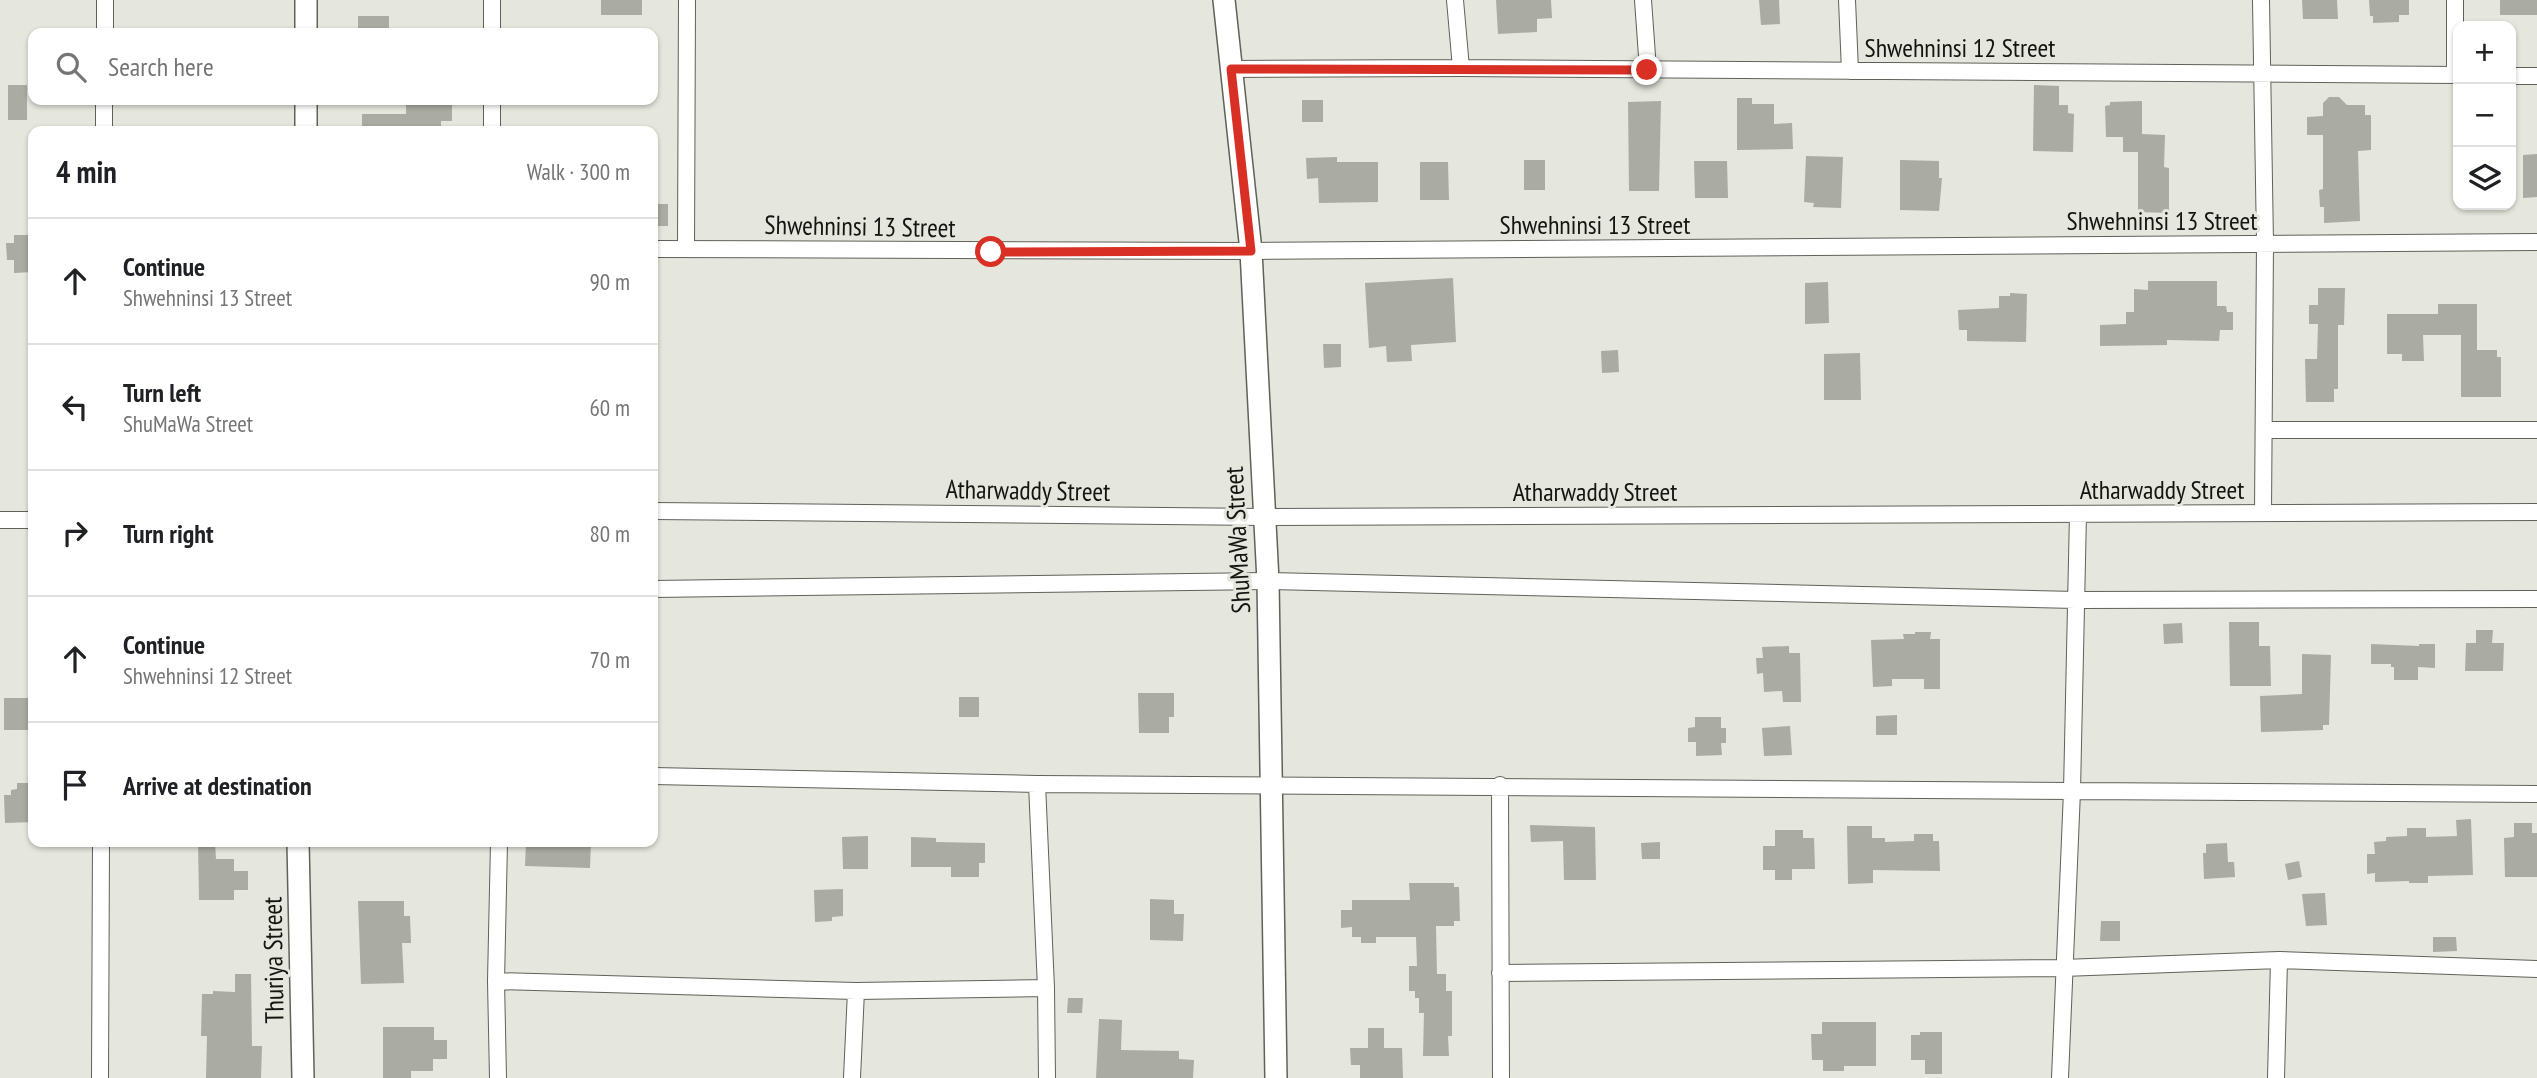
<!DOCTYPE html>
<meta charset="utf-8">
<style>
:root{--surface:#fff;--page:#f6f6f6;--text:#202124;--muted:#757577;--line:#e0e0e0}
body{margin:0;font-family:"PT Sans Narrow",sans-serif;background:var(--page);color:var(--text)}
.controls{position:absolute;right:21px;top:21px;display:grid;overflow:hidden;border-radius:14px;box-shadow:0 2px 5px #0004}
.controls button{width:63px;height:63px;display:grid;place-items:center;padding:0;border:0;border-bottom:2px solid var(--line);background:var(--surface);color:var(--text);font:35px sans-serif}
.stop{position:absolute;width:21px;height:21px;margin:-16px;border:5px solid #d93025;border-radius:50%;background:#fff}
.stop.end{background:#d93025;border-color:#fff;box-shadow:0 2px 7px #0008}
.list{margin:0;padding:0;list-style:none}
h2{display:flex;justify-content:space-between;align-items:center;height:91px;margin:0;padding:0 28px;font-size:30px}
h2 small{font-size:23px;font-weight:400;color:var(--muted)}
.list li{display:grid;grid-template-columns:46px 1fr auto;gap:21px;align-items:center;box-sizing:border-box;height:126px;padding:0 28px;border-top:2px solid var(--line)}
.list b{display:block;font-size:26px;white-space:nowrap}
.list p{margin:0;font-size:23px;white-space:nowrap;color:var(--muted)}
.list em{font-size:23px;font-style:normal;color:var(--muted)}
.icon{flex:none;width:38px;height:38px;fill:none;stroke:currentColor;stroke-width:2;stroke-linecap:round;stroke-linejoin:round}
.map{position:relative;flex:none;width:2537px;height:1078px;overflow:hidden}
.search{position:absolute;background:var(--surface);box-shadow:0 2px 5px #0004;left:28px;top:28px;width:630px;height:77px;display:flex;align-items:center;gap:18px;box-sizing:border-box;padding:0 24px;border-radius:14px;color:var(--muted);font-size:26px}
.panel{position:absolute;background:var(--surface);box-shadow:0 2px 5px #0004;left:28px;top:126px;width:630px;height:721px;border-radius:14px}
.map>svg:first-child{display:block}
.building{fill:#aaaba2}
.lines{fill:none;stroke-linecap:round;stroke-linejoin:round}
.minor-casing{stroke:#606159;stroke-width:18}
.tertiary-casing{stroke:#606159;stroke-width:24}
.minor{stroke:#fff;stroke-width:16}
.tertiary{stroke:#fff;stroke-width:21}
.route{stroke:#d93025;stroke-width:9}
.labels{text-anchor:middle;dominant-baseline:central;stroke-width:6;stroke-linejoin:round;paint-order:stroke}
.street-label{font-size:26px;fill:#141511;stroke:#e5e6dd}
</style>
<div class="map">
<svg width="2537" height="1078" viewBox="0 0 2537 1078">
<rect width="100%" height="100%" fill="#e5e6dd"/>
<path class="building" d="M601,0H642V15H601Z
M1496,0H1551L1552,18L1537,19V32L1498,34Z
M1759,0H1779L1780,24L1761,25Z
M2302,0H2337L2338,19H2303Z
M2369,0H2409V15H2399V22L2373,23V16H2370Z
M2500,0H2537V15H2500Z
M358,16H389V33H358Z
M8,85H27V120H8Z
M2034,85L2059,86V105H2068V113L2074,114L2073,152L2033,151Z
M2329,97H2339L2347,105H2365V115H2371V150L2358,151L2360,221L2324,223V207H2320L2319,190L2323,189V135H2307V117L2323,116V103Z
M1737,98H1752V104H1774V124L1792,123L1793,149L1737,150Z
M406,100H452V121H441V131H362V114H406Z
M1302,100H1323V122H1302Z
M1661,101L1659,191H1629L1628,102Z
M2142,101V134L2165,135L2164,167L2169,168V213L2138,212V152H2123V137H2106L2105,106L2110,105V102Z
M2537,154V197L2523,198V155Z
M1806,156L1843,157L1841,208L1813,207L1814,203L1804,202Z
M1337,157V162H1378V202L1319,203L1318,178L1307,179L1306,158Z
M1524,160H1545V190H1524Z
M1900,160L1939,161V178H1942L1939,211L1900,210Z
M1694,161H1727L1728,198H1695Z
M1420,162H1448L1449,200H1420Z
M653,204H668V226H653Z
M14,235H33V272L14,273V260H7L6,243H14Z
M1453,278L1456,342L1411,345L1412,361L1387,362L1386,346L1369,348L1365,283Z
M2148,281H2217V306H2226L2227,312H2233V330H2220L2219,341L2167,340V345L2100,346V325L2126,324V312H2134V289L2148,290Z
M1828,282L1829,323L1805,324V283Z
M2318,288H2345L2344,325H2338V389H2334V402H2306L2305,359H2317L2318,324H2309V305H2318Z
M2010,293L2027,294L2026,342L1967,341V330H1959L1958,310L1999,308V296H2010Z
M2438,304H2477V350H2497V357H2501V397H2461V335H2423L2424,361H2402V354H2387V314H2438Z
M1323,344H1341V367L1324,368Z
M1618,350L1619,372L1602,373L1601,351Z
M1860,353L1861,400H1824V354Z
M2229,622H2259V646H2270L2271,686H2230Z
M2182,623L2183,643L2164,644L2163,624Z
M2476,630H2493L2492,643H2504L2503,671H2465L2466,643H2476Z
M1915,632H1931L1930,639H1940V689H1924V679H1892V686L1873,687L1871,640L1904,639L1903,634H1915Z
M2371,644L2419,646V644H2435V668L2418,667V680H2394V667H2391V664H2371Z
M1789,646V653H1800L1801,702H1783L1782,691L1764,692L1763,673L1757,674L1756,658H1763L1762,647Z
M2302,654L2331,655L2329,725H2323V730L2261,732L2260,696L2302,694Z
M1138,693H1174V717H1169V733H1139Z
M959,697H979V717H959Z
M4,698H33V730H4Z
M1897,715V735H1876V716Z
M1695,717H1721V728H1726V743H1721L1722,755L1696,756V742H1688V728L1695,727Z
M1790,726L1792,755L1764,756L1762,728Z
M17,783H33V822L5,823L4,795H11V790L17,789Z
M2471,819L2473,875L2428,876V883H2409V881L2375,882V873L2367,874V854H2375L2374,842L2386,841V837L2407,836V828H2426V837L2457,836L2456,820Z
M2514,823H2532V833H2537V877H2505L2504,838L2514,837Z
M1530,825L1595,827L1596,880H1564L1563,841L1531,842Z
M1847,826H1872V838H1885V842L1914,841V834H1933V841H1939L1940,871L1873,870V883L1848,884Z
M1775,830H1803V838H1814L1815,869H1792V880H1775V870H1763V846H1775Z
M868,836V869H843L842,837Z
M911,837L936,838V842L985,843V863H979V877H951V867H911Z
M198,842H215L216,859H234V871H248V890H234V900H199Z
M526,842H591L590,868L525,866Z
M1660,842V859H1642L1641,843Z
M2227,843L2228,862H2234L2235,877L2204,879L2203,853H2206V844Z
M2299,861L2302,877L2288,880L2285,864Z
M1409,883H1454V887H1459L1460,921H1454V926H1436L1437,974H1446V991H1452V1036H1448L1449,1056H1423L1424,1013H1419V998H1415V991H1409V966H1417L1416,937H1376V943H1361V937H1352V927L1341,928V910H1352V900H1410Z
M843,889V916L832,917V921L815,922L814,890Z
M2325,893L2327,925L2306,926L2302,894Z
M1150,899L1174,900V914H1184L1183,941L1150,940Z
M358,901H404V916H410L411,943H402L404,983L361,984Z
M2101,921H2120V941H2100Z
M2433,937H2456L2457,951L2433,952Z
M235,974H251L252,1046H262L261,1078H206L207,1036H201L202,994H213V991L235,992Z
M1068,998H1083L1082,1013H1067Z
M1099,1019L1122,1020L1121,1050L1179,1051V1059L1194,1060L1193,1078H1096Z
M1822,1022H1876V1066H1844V1071H1823V1060H1812L1811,1034H1822Z
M383,1027H434V1040H447V1059H433V1071H411V1078H383Z
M1368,1028H1384V1048H1402L1403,1078H1360V1065H1351L1350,1048H1368Z
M1920,1032H1942V1074H1925V1060H1911V1035H1920Z"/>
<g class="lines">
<defs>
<path id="minor" d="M492,0V33
M1455,0L1461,68
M1643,0L1648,70
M1847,0L1850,71
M2261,0L2265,243L2263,513
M2455,0V75
M105,33V0
M1231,69L1461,68L2458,75
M2511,76H2537
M492,100V131
M104,131V100
M686,248L687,0
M653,249L1251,251L2537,242
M2264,430H2537
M653,511L1263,517L2537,512
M0,520H33
M653,589L1268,581L2076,600L2537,599
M653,776L1037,784L2537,794
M1037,784L1046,988
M1500,785L1501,1078
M1500,973L2063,968L2279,960L2537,969
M496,981L499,842
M100,1078L101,842
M498,1078L496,981L856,991L1046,988L1047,1078
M852,1078L856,991
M2060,1078L2072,791L2078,514
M2276,1078L2279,960"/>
<path id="tertiary" d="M306,0V33
M1224,0L1251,251L1268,581L1276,1078
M306,100V131
M298,842L303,1078"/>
</defs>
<use href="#minor" class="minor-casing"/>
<use href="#tertiary" class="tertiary-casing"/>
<use href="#minor" class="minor"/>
<use href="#tertiary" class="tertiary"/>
</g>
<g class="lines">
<path class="route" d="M991,252L1251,251L1231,69L1647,70"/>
</g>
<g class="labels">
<g class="street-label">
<text x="1960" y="47">Shwehninsi 12 Street</text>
<text x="2162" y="220">Shwehninsi 13 Street</text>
<text x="1595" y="224">Shwehninsi 13 Street</text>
<text transform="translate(860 226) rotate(1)">Shwehninsi 13 Street</text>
<text x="2162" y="489">Atharwaddy Street</text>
<text transform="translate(1028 490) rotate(1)">Atharwaddy Street</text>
<text x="1595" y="491">Atharwaddy Street</text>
<text transform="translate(1237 540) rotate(-93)">ShuMaWa Street</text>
<text transform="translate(273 960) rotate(-91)">Thuriya Street</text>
</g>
</g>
</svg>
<div class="controls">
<button>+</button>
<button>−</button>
<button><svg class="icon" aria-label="layers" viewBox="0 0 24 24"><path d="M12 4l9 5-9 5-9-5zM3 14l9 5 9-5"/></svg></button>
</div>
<div class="stop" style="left:991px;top:252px"></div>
<div class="stop end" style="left:1647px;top:70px"></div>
<div class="search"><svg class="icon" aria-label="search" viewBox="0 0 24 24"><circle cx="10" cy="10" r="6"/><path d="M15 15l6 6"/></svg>Search here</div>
<section class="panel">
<h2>4 min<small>Walk · 300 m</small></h2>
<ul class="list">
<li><svg class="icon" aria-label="ahead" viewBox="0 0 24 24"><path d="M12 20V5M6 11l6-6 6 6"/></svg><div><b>Continue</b><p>Shwehninsi 13 Street</p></div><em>90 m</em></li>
<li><svg class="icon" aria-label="left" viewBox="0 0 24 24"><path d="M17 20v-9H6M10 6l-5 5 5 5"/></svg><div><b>Turn left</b><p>ShuMaWa Street</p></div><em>60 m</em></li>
<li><svg class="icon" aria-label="right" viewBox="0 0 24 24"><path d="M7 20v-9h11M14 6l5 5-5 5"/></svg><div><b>Turn right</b></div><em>80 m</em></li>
<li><svg class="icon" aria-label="ahead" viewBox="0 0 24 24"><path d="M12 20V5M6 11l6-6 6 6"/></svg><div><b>Continue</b><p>Shwehninsi 12 Street</p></div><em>70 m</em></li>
<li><svg class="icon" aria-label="arrive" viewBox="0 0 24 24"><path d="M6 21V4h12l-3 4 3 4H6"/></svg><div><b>Arrive at destination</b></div></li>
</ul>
</section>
</div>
